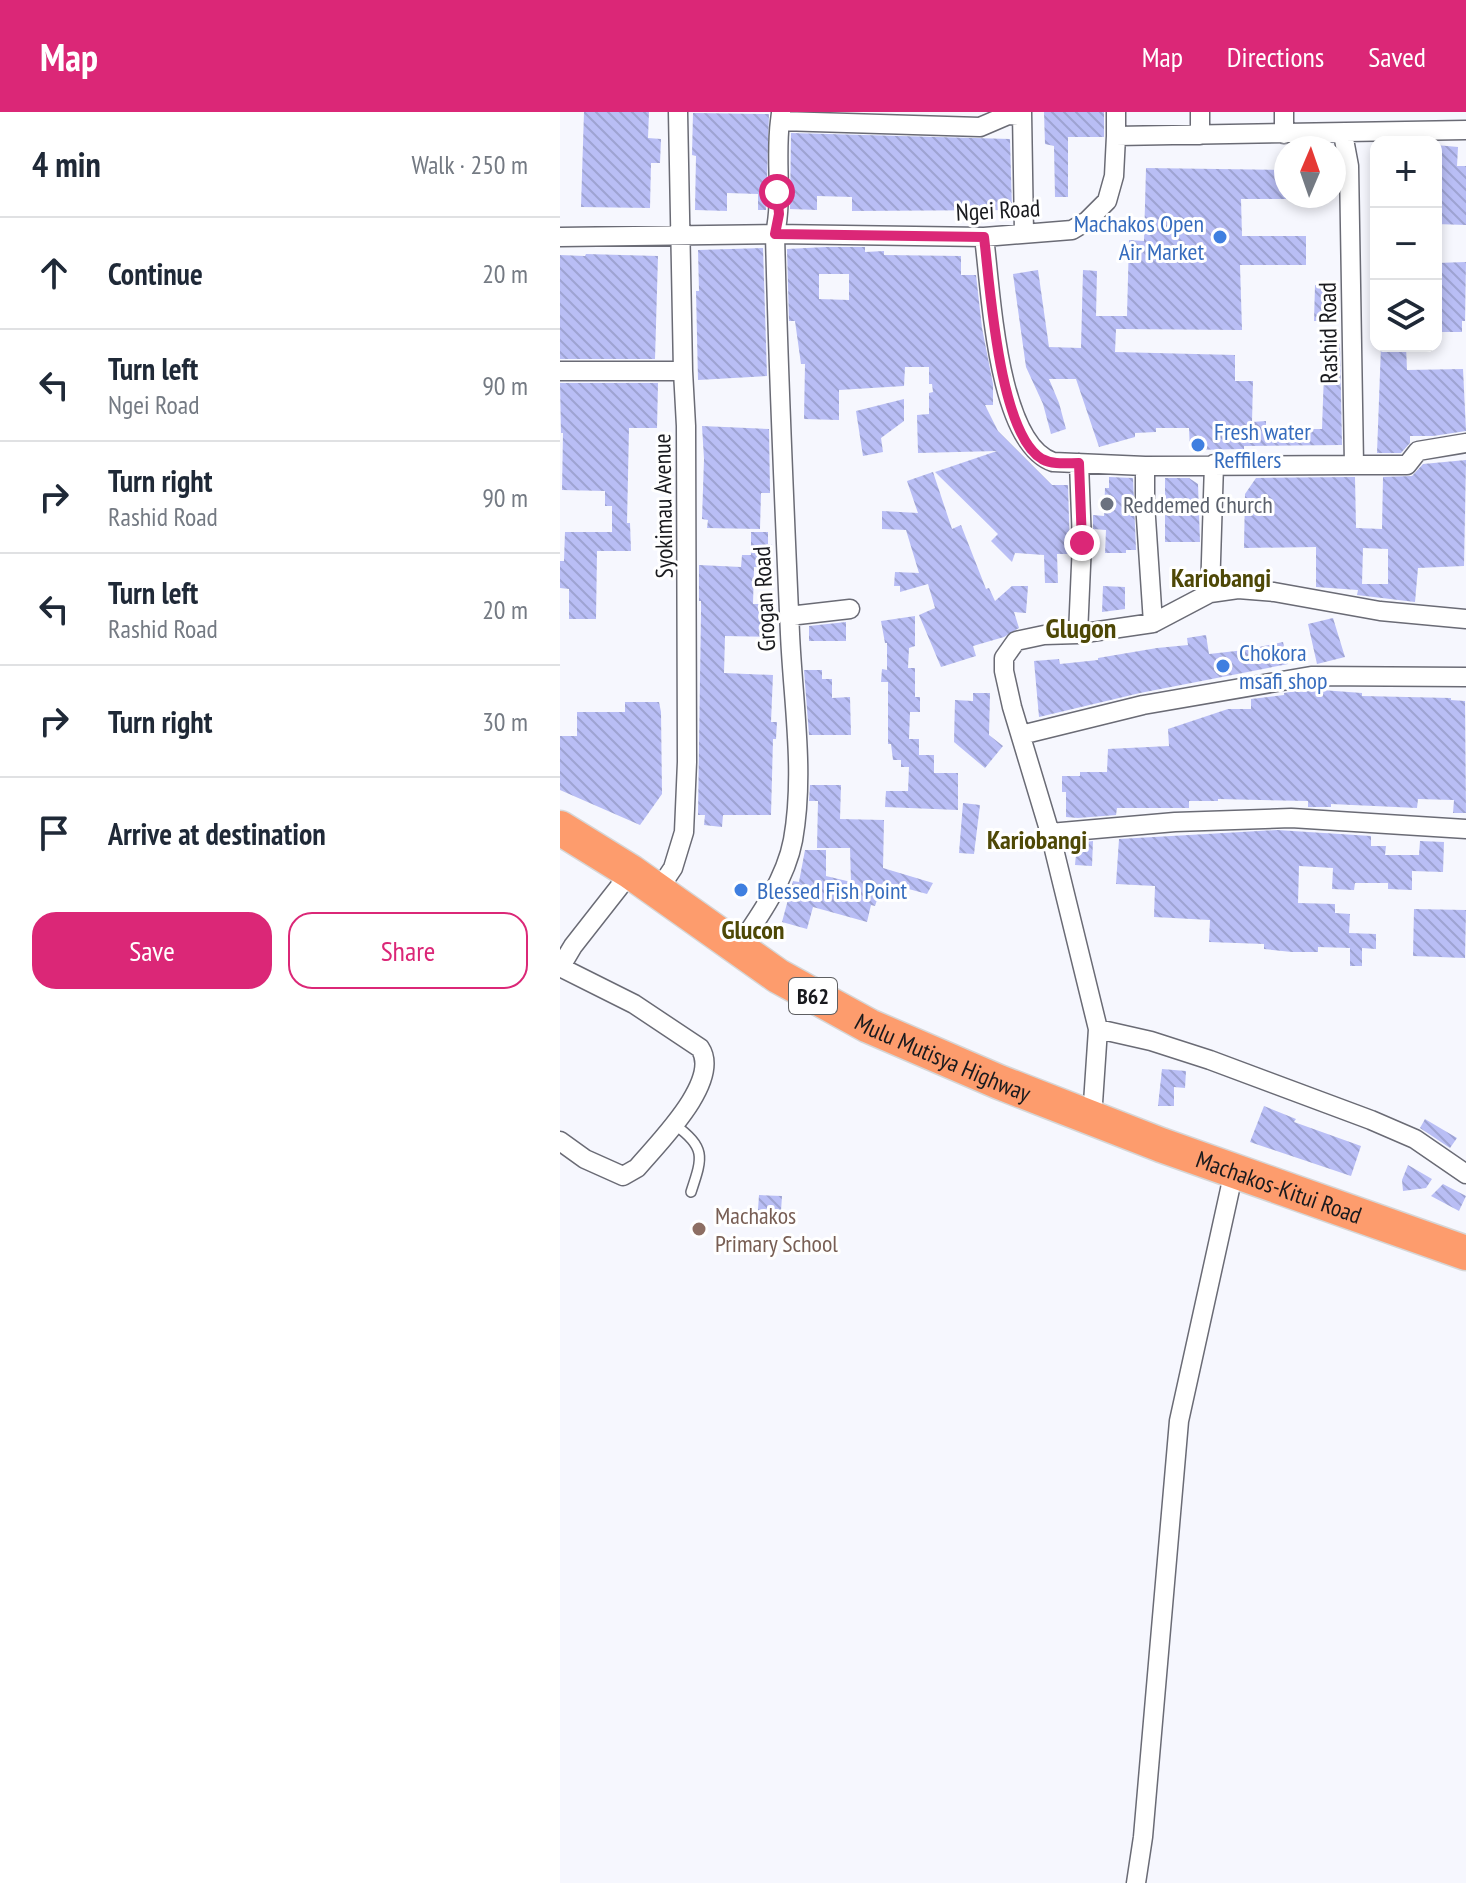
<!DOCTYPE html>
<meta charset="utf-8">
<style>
:root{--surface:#fff;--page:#f6f6f7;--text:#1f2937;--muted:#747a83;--line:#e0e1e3;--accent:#db2777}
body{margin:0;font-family:"PT Sans Narrow",sans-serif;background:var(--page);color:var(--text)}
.controls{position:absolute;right:24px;top:24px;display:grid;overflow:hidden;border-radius:16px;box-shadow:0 4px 12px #0003}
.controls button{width:72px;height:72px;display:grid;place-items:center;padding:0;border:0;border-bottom:2px solid var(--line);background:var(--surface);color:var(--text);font:40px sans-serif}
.compass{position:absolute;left:714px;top:24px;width:72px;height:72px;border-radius:50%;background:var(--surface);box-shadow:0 4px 12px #0003;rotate:2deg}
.stop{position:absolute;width:24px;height:24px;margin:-18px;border:6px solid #db2777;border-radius:50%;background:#fff}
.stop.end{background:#db2777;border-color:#fff;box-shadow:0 2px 8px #0008}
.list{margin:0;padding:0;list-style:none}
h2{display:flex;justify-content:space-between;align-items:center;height:104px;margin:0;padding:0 32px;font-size:34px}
h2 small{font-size:26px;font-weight:400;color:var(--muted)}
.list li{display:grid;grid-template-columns:52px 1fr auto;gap:24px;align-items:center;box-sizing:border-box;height:112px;padding:0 32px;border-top:2px solid var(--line)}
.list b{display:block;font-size:30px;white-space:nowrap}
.list p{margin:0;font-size:26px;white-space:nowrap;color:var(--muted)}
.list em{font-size:26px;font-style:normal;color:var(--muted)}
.actions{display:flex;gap:16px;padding:24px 32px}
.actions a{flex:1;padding:18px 0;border:2px solid var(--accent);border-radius:24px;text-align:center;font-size:28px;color:var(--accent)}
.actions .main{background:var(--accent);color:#fff}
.icon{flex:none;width:44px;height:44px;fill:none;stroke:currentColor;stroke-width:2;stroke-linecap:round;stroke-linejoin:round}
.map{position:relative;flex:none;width:906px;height:1771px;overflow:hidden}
header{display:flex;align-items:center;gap:48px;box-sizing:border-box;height:112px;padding:0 40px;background:var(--accent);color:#fff}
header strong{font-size:38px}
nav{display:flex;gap:44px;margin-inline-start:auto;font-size:28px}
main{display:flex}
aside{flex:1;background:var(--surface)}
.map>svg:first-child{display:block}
.building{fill:url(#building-back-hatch);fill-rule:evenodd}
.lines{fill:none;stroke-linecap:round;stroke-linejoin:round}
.lane-casing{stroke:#6a6b75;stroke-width:12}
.street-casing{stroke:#6a6b75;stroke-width:21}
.highway-casing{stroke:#d6d6d6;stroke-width:37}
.lane{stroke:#fff;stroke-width:9}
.street{stroke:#fff;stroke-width:18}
.highway{stroke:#fd9c6d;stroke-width:34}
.route{stroke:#db2777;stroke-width:10}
.shop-dot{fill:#3f7fe0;stroke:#fff;stroke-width:3}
.worship-dot{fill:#6b7280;stroke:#fff;stroke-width:3}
.education-dot{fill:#8d6e63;stroke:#fff;stroke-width:3}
.labels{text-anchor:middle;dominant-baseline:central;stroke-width:6;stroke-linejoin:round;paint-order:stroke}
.shield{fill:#fff;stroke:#5e5f62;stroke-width:2}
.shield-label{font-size:22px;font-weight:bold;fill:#191a1e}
.street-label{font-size:24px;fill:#191a1e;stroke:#fff}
.shop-label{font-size:24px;fill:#366cbe;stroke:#fff;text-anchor:start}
.worship-label{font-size:24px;fill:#5b616d;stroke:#fff;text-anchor:start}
.education-label{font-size:24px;fill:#785e54;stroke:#fff;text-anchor:start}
.neighbourhood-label{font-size:26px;font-weight:bold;fill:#4e4806;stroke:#fff}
.quarter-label{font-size:28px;font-weight:bold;fill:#4e4806;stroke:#fff}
</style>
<header>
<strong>Map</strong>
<nav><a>Map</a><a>Directions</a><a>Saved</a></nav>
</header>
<main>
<aside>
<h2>4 min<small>Walk · 250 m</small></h2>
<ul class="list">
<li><svg class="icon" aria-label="ahead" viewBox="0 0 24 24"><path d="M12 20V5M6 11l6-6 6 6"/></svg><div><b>Continue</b></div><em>20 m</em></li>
<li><svg class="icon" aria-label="left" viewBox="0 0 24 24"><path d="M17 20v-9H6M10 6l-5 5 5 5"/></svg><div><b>Turn left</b><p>Ngei Road</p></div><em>90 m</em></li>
<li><svg class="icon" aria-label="right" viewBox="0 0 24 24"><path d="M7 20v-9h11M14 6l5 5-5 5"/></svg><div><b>Turn right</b><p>Rashid Road</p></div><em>90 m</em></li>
<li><svg class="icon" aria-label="left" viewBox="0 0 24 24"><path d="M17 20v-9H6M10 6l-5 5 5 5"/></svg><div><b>Turn left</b><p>Rashid Road</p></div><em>20 m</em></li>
<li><svg class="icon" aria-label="right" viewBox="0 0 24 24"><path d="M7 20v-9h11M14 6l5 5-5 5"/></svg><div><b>Turn right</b></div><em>30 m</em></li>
<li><svg class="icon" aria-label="arrive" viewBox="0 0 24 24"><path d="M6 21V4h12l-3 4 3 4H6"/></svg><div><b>Arrive at destination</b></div></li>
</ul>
<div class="actions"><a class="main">Save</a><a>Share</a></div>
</aside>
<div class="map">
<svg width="906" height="1771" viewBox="0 0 906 1771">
<defs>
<pattern id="building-back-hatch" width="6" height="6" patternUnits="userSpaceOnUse" patternTransform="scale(2)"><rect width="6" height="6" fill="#b9bef5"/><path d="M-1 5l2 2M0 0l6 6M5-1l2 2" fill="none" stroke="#9ea3d2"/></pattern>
</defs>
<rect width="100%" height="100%" fill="#f6f7fe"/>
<path class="building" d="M24,0H89L88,26L101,27L100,51H91L90,96L21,95Z
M484,0H544V25H508V85H495L494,34L485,32Z
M133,1L209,2L206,98H198V82L167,81V99L135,98L136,44L132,43Z
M231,21L450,27L452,98L292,99V85L257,84V98L230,97Z
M876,33L898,35L897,54H906V113L876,112Z
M586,56L726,58V87H681L682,124H746V153H680L682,218L556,217L555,240L675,243V269H693L692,310L706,309V317H762L765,232H780L782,333L684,334V337L630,338L629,316H596V320L575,321V325L539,335L516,267H489L499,291L506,317L491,322L483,292L466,255L453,162L478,158L489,235L521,236L523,158L537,159L536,204H567L569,128L584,129Z
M266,135H305V140L324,139V143L401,144V163H416L422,216L433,272V293H425L438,319L492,373H508L510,442H497L498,471H485L484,443L455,441L452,450L431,429L438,422L375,360L437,339L358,341L357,303L369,302V281L373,280L372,272H369V255H345L344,274L279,278V308L244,307L245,252H241L235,209H229L227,137ZM259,162H289V188L259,187Z
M203,136L207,264L138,268L136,179H139L138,138Z
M26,142L98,144L95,247H0V143L25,144Z
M906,150L905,209H902V220H876V151Z
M755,173H771V209H754Z
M821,234H846L847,258L903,257L906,319L873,324H850V331L841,341H817Z
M0,271H98L97,316H69L67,411H70L71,439H37L36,507H9V477L0,476V449H4L5,420H52V394H45V379L2,378L3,321H1Z
M344,287V309L321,326L323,340L303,344L296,299Z
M142,314L209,317L210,381H201L200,417L147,416L148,408L142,407L144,347Z
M906,348L904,454L858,456L855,490L797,483L798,478L756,475V435L684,436L685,382L696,366L795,365L796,416L822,417L823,365L852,364L863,352ZM803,436L828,437V472H802Z
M373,360L392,417L401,413L426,477L429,476L435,489L452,474H468L466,501L454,500L459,516L444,525L413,534L416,544L381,555L359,503L375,496L368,472L340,480V474H334L335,460L359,461L346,418L322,417V399L358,401L347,369Z
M549,365L573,366L576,438H566V441H545L546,418L533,417V403L544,404L545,376H549Z
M605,366H629L638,372L640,430H605Z
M191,420H208V432H212L211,456L194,455L193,492H210L209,504L216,505L215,525L165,524L164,561L213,563L211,610H217L216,627H213L211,703H163L162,715L144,713L145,703H138L141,499V489H139V453L181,455L182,443H191Z
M543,474L565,475V497L542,500Z
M355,504V534L349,536L348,556H355V585H360V600H350L349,627H359V643H374V661H398V698L325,695L326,679H348L349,655H341V648H333L331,632H328V570H321L322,557L327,558V531H325L321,509Z
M773,506L785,545L757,552L748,512Z
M286,510V529H249V514Z
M646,523L649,542L685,538L723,530L728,552L580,581L479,605L474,549L499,547L500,552L538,548V546L597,536L628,533L627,526Z
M244,558H262V567H272V586L290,585L291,623H249Z
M748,577L802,581V584L891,586V588L905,589L906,701H893L894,688L858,687L857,696L771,692V695H748V689L658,687V689H629V696H557L556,703L518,706L506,705V680H502V664H520V660H547L548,637L609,634L608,617L668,597H691V587L724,583V581Z
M413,581H430L429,623L443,634L425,656L394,630L395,588L413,589Z
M65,590H99L101,600L102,682L80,713L0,678V624H17V600H65Z
M250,673H281L280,707L324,708L323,756L373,771L367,782L323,770L315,794L311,793L307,810L253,795L247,817L222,810L233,769L239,770L245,738H266V764L291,770L290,736H257L258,689H249Z
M403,691L420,693L414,742L399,741Z
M717,718L811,724V734H826L825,743H859L860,729L884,730L883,760L852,759V778L828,777V771H795L794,778L772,777L773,756L739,754L738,791L775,792V801L790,802L789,821L816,822V837L802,836V854H790V836L758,835V840H732L704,837V832L649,830L650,808L594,805L595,774L556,772L559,727Z
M533,729L532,754L515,753L517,731Z
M854,797L906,798L905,846L853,844Z
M602,957L626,959L625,976L614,975V994H598Z
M704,994L736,1007L734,1010L801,1034L791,1064L690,1030Z
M865,1007L897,1026L890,1036L860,1016Z
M848,1053L872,1067L866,1076L843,1079L842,1068Z
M883,1072L906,1084L899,1099L871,1084Z
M199,1083L222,1084L220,1114L197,1112Z"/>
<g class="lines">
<defs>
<path id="lane" d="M114,1012C146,1036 143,1044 131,1080"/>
<path id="street" d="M462,0L464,121
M556,0V24
M640,0V23
M724,0V22
M221,1L220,9L420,15L448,3L462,4
M0,125L215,122L424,125L512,118L527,109L547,89L554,64L556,24L906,18
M424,125C431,178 437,331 493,350L585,354L794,353L789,54L783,22
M0,259H123
M519,351L522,431L518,522L484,523L456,529L444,546V559L452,595L490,721L538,917
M794,353H847L858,339L906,331
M585,354V391L593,511
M650,481L654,352
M229,504L290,497
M518,522L593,511L650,481L678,477L714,480L820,499L906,507
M461,623L583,593L751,564L906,565
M490,721L615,710L731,706L906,717
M97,780L113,756L124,720L127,650L126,314L123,259L118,0
M178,835C200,804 226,766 233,728C245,661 233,590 230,522C224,389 218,255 215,122C223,85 215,47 220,9
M0,856L13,834L71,760
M532,1006L538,917L591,929L650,948L811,1008L855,1027L906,1062
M0,1029L25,1047L63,1064L77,1056C97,1032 162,969 140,936L74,892L0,855
M576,1771L583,1725L619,1309L674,1059"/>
<g id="highway">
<path id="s1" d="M0,716L71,760L218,864L309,914L439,970L601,1033L906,1141"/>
</g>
</defs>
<use href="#lane" class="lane-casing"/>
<use href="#street" class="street-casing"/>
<use href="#highway" class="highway-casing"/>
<use href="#lane" class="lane"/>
<use href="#street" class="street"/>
<use href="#highway" class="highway"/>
</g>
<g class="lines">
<path class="route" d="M217,80L219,102L215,122L424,125C430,174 439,322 482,347C493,353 507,351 519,351L522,431"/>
</g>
<g class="shop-dot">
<circle cx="660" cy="125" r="8"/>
<circle cx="638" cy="333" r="8"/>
<circle cx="663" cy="554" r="8"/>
<circle cx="181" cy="778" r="8"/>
</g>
<circle class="worship-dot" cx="547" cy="392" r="8"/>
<circle class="education-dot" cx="139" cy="1117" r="8"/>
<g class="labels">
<rect class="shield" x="229" y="866" width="48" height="36" rx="6"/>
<g class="shield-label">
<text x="253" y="884">B62</text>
</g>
<g class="street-label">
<text transform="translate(438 98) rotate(-3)">Ngei Road</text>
<text transform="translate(768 221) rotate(-91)">Rashid Road</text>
<text transform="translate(103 394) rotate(-91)">Syokimau Avenue</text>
<text transform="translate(204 487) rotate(-93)">Grogan Road</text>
<text stroke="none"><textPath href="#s1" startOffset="448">Mulu Mutisya Highway</textPath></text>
<text stroke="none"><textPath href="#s1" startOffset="808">Machakos-Kitui Road</textPath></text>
</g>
<g class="shop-label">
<text x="644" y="111" text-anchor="end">Machakos Open<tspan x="644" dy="28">Air Market</tspan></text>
<text x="654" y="319">Fresh water<tspan x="654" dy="28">Reffilers</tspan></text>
<text x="679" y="540">Chokora<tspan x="679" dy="28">msafi shop</tspan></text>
<text x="197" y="778">Blessed Fish Point</text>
</g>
<g class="worship-label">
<text x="563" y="392">Reddemed Church</text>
</g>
<g class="education-label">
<text x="155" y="1103">Machakos<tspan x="155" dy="28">Primary School</tspan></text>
</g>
<g class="neighbourhood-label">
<text x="661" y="465">Kariobangi</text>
<text x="477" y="727">Kariobangi</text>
<text x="193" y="817">Glucon</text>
</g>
<g class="quarter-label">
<text x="521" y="515">Glugon</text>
</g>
</g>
</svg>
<div class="controls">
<button>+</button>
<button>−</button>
<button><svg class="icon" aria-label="layers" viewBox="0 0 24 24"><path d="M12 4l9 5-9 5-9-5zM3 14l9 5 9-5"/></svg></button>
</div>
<svg class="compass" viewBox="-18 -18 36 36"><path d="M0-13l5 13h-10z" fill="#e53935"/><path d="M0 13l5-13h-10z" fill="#747a83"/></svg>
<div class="stop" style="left:217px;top:80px"></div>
<div class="stop end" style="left:522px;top:431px"></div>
</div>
</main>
